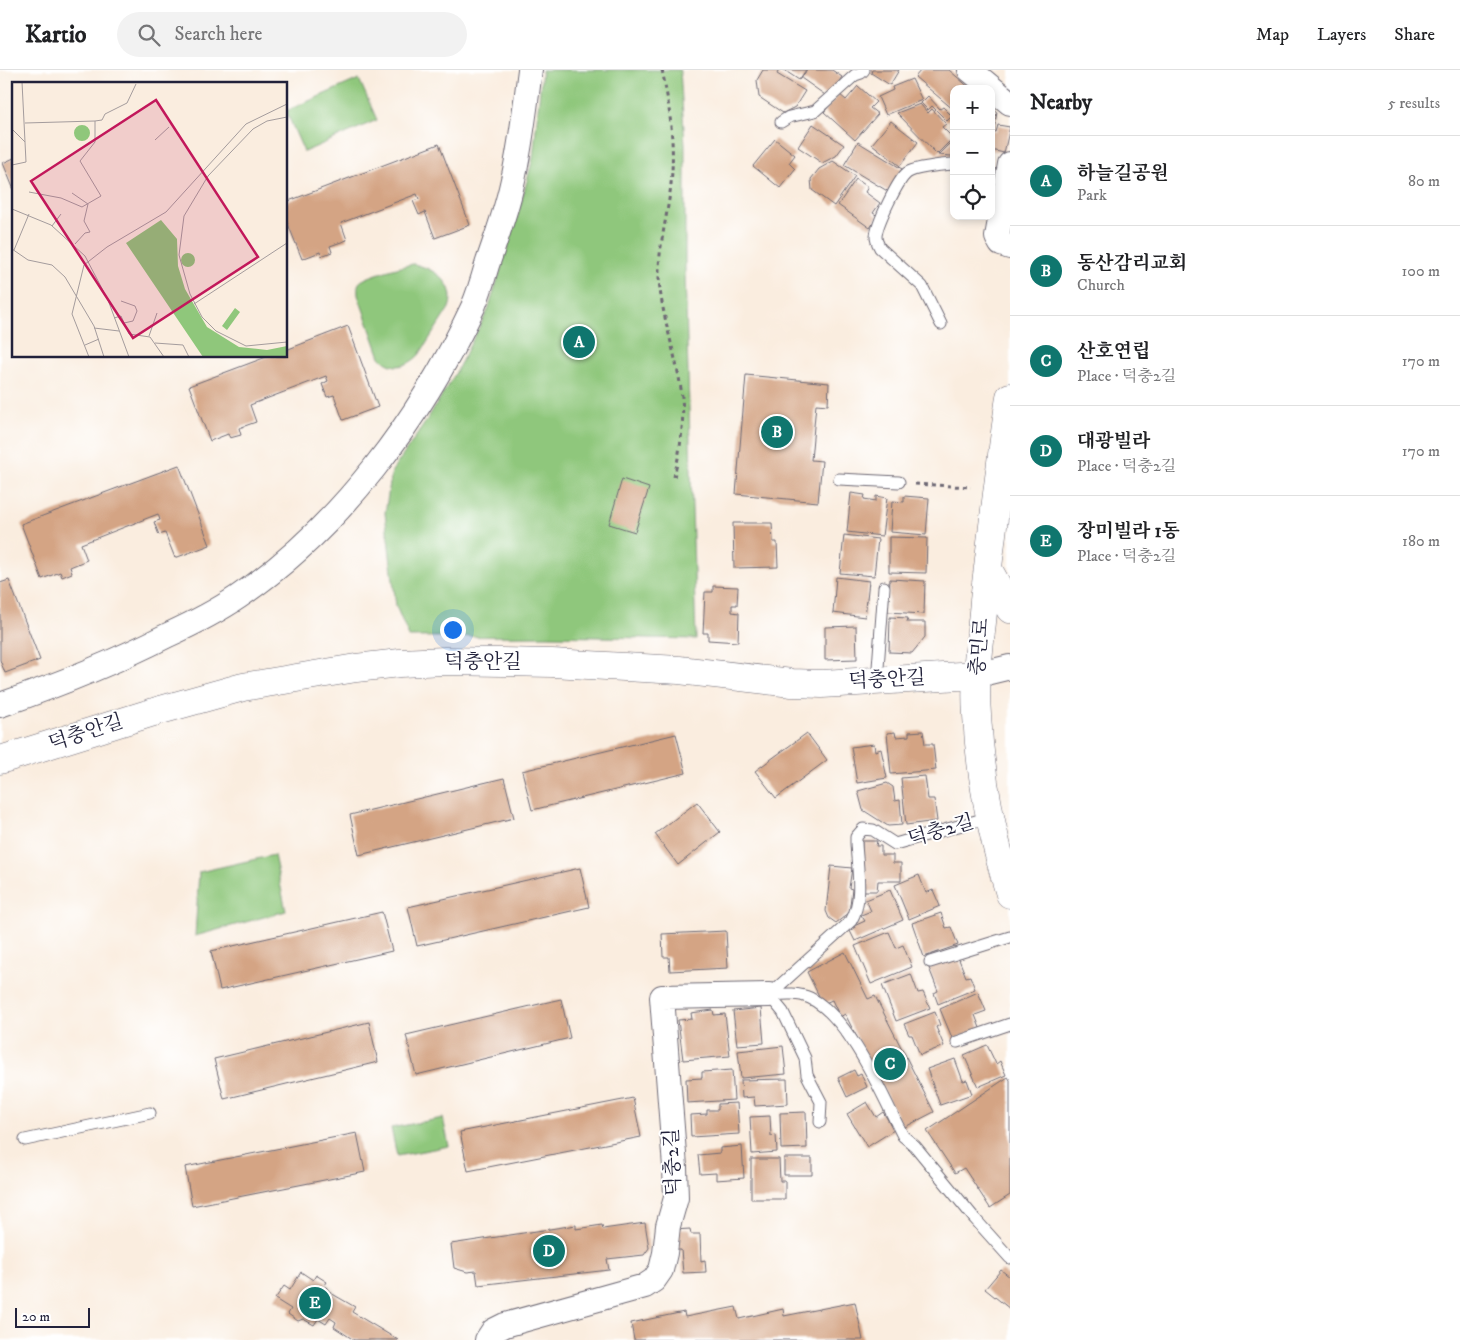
<!DOCTYPE html>
<meta charset="utf-8">
<style>
:root{--surface:#fff;--page:#f2f2f2;--text:#202124;--muted:#757577;--line:#e0e0e0;--accent:#0f766e}
body{margin:0;font-family:"IM FELL DW Pica","Noto Serif KR",serif;background:var(--page);color:var(--text)}
.controls{position:absolute;right:15px;top:15px;display:grid;overflow:hidden;border-radius:10px;box-shadow:0 2px 8px #0003}
.controls button{width:45px;height:45px;display:grid;place-items:center;padding:0;border:0;border-bottom:1px solid var(--line);background:var(--surface);color:var(--text);font:25px sans-serif}
.scale{position:absolute;left:15px;bottom:12px;width:75px;box-sizing:border-box;padding-left:5px;border:2px solid #22223b;border-top:0;font-size:14px;line-height:18px;white-space:nowrap;color:#22223b;-webkit-text-stroke:4px #fff;paint-order:stroke}
.you{position:absolute;left:452px;top:559px;width:18px;height:18px;margin:-12px;border:4px solid #fff;border-radius:50%;background:#1a73e8;box-shadow:0 0 0 8px #1a73e833}
.badge{display:grid;place-items:center;width:32px;height:32px;border-radius:50%;background:var(--accent);color:#fff;font-size:16px;font-weight:700}
.pin{position:absolute;translate:-50% -50%;border:2px solid #fff;box-shadow:0 1px 5px #0006}
.list{margin:0;padding:0;list-style:none}
h2{display:flex;justify-content:space-between;align-items:center;height:65px;margin:0;padding:0 20px;font-size:21px}
h2 small{font-size:16px;font-weight:400;color:var(--muted)}
.list li{display:grid;grid-template-columns:32px 1fr auto;gap:15px;align-items:center;box-sizing:border-box;height:90px;padding:0 20px;border-top:1px solid var(--line)}
.list b{display:block;font-size:19px;white-space:nowrap}
.list p{margin:0;font-size:16px;white-space:nowrap;color:var(--muted)}
.list em{font-size:16px;font-style:normal;color:var(--muted)}
.icon{flex:none;width:28px;height:28px;fill:none;stroke:currentColor;stroke-width:2;stroke-linecap:round;stroke-linejoin:round}
.map{position:relative;flex:none;width:1010px;height:1270px;overflow:hidden}
header{display:flex;align-items:center;gap:30px;box-sizing:border-box;height:70px;padding:0 25px;background:var(--surface);border-bottom:1px solid var(--line)}
header strong{font-size:24px}
nav{display:flex;gap:28px;margin-inline-start:auto;font-size:18px}
.search{width:350px;height:45px;background:var(--page);display:flex;align-items:center;gap:12px;box-sizing:border-box;padding:0 18px;border-radius:28px;color:var(--muted);font-size:19px}
main{display:flex}
aside{flex:1;background:var(--surface)}
.map>svg:first-child{display:block}
.green{fill:#8fc77b;stroke:#58745b}
.building{fill:#d4a484}
.lines{fill:none;stroke-linecap:round;stroke-linejoin:round}
.lane-casing{stroke:#6e6974;stroke-width:13}
.street-casing{stroke:#6e6974;stroke-width:26}
.secondary-casing{stroke:#6e6974;stroke-width:29}
.path{stroke:#6e6974;stroke-width:3;stroke-dasharray:4 4;stroke-linecap:butt}
.lane{stroke:#fff;stroke-width:11}
.street{stroke:#fff;stroke-width:24}
.secondary{stroke:#fff;stroke-width:28}
.labels{text-anchor:middle;dominant-baseline:central;stroke-width:4;stroke-linejoin:round;paint-order:stroke}
.street-label{font-size:20px;fill:#22223b;stroke:#fff}
.inset-road{fill:none;stroke:#a49c9d;stroke-width:1}
.view{fill:#c2185b;fill-opacity:0.15;stroke:#c2185b;stroke-width:2.5}
.inset-edge{fill:none;stroke:#22223b;stroke-width:2.5}
</style>
<header>
<strong>Kartio</strong>
<div class="search"><svg class="icon" aria-label="search" viewBox="0 0 24 24"><circle cx="10" cy="10" r="6"/><path d="M15 15l6 6"/></svg>Search here</div>
<nav><a>Map</a><a>Layers</a><a>Share</a></nav>
</header>
<main>
<div class="map">
<svg width="1010" height="1270" viewBox="0 0 1010 1270">
<rect width="100%" height="100%" fill="#fff"/>
<filter id="ink" filterUnits="userSpaceOnUse"><feTurbulence type="fractalNoise" baseFrequency=".02" numOctaves="2"/><feDisplacementMap in="SourceGraphic" scale="10" xChannelSelector="R" yChannelSelector="G"/><feConvolveMatrix kernelMatrix="1 2 1 2 8 2 1 2 1" color-interpolation-filters="sRGB"/></filter>
<filter id="wash" filterUnits="userSpaceOnUse"><feTurbulence type="fractalNoise" baseFrequency=".0096" numOctaves="4" result="noise"/><feDisplacementMap in="SourceGraphic" scale="20" xChannelSelector="R" yChannelSelector="G"/><feGaussianBlur stdDeviation="1.12" result="paint"/><feColorMatrix in="noise" values="0 0 0 0 0 0 0 0 0 0 0 0 0 0 0 0 0 1.4 0 .05"/><feComposite in="paint" operator="in"/></filter>
<g filter="url(#wash)">
<rect width="100%" height="100%" fill="#faeddf"/>
<path class="green" d="M542,0H680L685,75V203L696,569L549,566L409,567L396,536L385,443L392,401L423,356L455,304L488,240L517,148L533,88Z
M359,9L377,50L304,82L286,41Z
M413,194C434,198 458,214 449,238L419,285C407,297 392,301 380,287L358,225C358,221 357,216 359,213C364,206 403,196 413,194Z
M274,785L286,841L195,866L199,802Z
M443,1048L449,1076L397,1086L391,1058Z"/>
<g id="blocks">
<path class="building" d="M763,0H779L777,4L805,21L795,37L783,43L759,27L757,10Z
M784,0H806L799,10Z
M807,0H832L842,7L828,27L801,8Z
M872,0H899L890,15L871,3Z
M921,0H949L971,19H954V40L915,7Z
M912,9L922,30L886,45L878,27L893,20L892,17Z
M858,16L876,32L870,38L878,44L855,70L824,42L839,24L846,30Z
M928,26L940,39L943,37L952,46L947,51L932,36L928,40L921,33Z
M920,34L928,43L932,39L946,54L942,57L953,68L937,84L897,43Z
M991,41L997,42L994,60L991,59Z
M891,51L918,72L900,96L872,74Z
M813,54L844,75L836,86L822,93L798,77Z
M998,55L1010,57L1004,83L991,80V61L996,62Z
M775,69L795,85L789,93L795,99L780,118L753,96Z
M954,69V85L951,86L938,85Z
M858,72L902,99L889,122L844,95Z
M439,74L470,155L435,168L425,142L419,145L413,131L419,129L417,124L341,153L347,170L330,176L332,182L321,186L320,182L302,189L286,149V132Z
M14,88V120L3,93Z
M833,91L855,106L834,136L812,120L811,109L819,99Z
M856,109L868,117L865,122L880,133L873,143L878,146L870,158L838,135Z
M348,256L378,337L343,350L334,325L327,327L322,314L328,311L326,306L250,335L256,352L239,358L241,365L230,368L228,364L210,371L189,316L269,286H286V280Z
M746,305L829,313L828,335L816,334L811,390L822,391L818,432L736,424Z
M179,395L210,475L175,488L165,463L159,465L154,452L160,450L158,444L81,474L87,490L70,497L72,503L62,507L60,502L42,509L21,454Z
M622,409L649,418L635,462L609,454Z
M851,423L865,425L864,429L876,431V426L887,428L882,466L847,462Z
M904,426L929,428L926,465L890,462L892,431L904,432Z
M733,453H772L773,472H777L778,497L734,498Z
M844,465L878,469L874,506L840,503Z
M889,467L927,468L926,503L889,502Z
M836,507L869,511L865,547L833,543Z
M890,509L925,511L924,544L888,542Z
M9,510L40,590L5,603L0,590V513Z
M713,516L738,517L737,535H732V542L739,543L738,572L708,570V563H703L705,522H713Z
M890,547L908,548L907,552H925V567L912,583L889,582Z
M856,556L857,589L825,590V557Z
M923,661L925,674H933L936,700L891,704L887,663L895,662L896,667L909,666V662Z
M807,663L827,690L776,728L755,701Z
M676,664L686,703L532,740L522,701Z
M874,674L875,681L881,679L887,708L857,713L851,677Z
M925,706L928,729H934L937,751L906,755L901,708Z
M504,708L514,748L359,785L350,745Z
M887,713L893,717L895,731L900,730L902,755L888,756L863,740L858,721Z
M697,732L720,762L678,795L655,764Z
M862,771H877L876,776H881V785H893V793H901V811H878L877,821H862Z
M831,796L852,798L849,818L852,819L849,843L836,853L829,848L826,841Z
M580,798L589,837L417,876L408,837Z
M919,805L926,823L933,820L940,836L909,849L895,815Z
M890,820L903,850L855,871L850,861L855,858L854,856L865,851L861,845L871,841L866,830Z
M382,842L392,881L220,920L211,881Z
M941,843L946,858L951,857L958,875L924,887L912,853Z
M726,861L728,898L670,901L669,887H663L662,864Z
M889,862L896,878L903,875L912,897L871,914L855,876Z
M845,882L868,929L875,926L934,1042L903,1058L845,944L840,947L832,930L823,934L807,902Z
M958,887L966,907L970,906L975,919L938,934L934,923L938,921L929,898Z
M911,904L918,923L923,922L930,938L896,951L882,915Z
M978,922L986,941L975,945L980,958L953,970L940,939Z
M561,929L570,968L416,1005L406,965Z
M761,938L764,973L737,975L733,941Z
M713,940L714,945L725,944L730,986L683,990L678,950L692,949L691,943Z
M935,942L940,955L936,957L944,976L920,985L912,965H909L904,954Z
M369,952L378,992L224,1029L214,989Z
M987,975L996,994L1000,991L1006,1005L978,1017L964,985Z
M783,976L786,1004L741,1008L738,981Z
M955,989L963,1011L967,1010L972,1024L940,1035L927,999Z
M732,1000L734,1030L687,1033L686,1009L702,1008V1002Z
M854,1000L857,1006L861,1004L867,1017L847,1027L838,1008Z
M1008,1007L1010,1010V1125L990,1138L964,1098L955,1103L927,1061Z
M787,1009L788,1034L755,1036L754,1027L742,1028L741,1010Z
M633,1028L641,1067L468,1101L460,1062Z
M867,1032L876,1047L883,1042L894,1060L867,1077L847,1044Z
M737,1033L739,1064L691,1067L690,1045L707,1044V1040H718V1034Z
M806,1042L807,1078L781,1079L780,1043Z
M770,1046L771,1066L776,1065L777,1082L752,1084L750,1047Z
M357,1063L365,1102L192,1136L185,1097Z
M742,1076L744,1108L716,1110V1103L700,1104L698,1085L720,1083V1078Z
M784,1088H812V1105H784Z
M751,1089H779L780,1111H785V1129H751Z
M645,1153L649,1178L644,1185L607,1189L609,1200L478,1215L476,1201L467,1202L454,1198L451,1174L576,1155V1159L602,1155L603,1159Z
M690,1159L691,1164H700L701,1191L705,1190L706,1202L683,1203L681,1180H675L674,1160Z
M1001,1200L1010,1207V1239L985,1219Z
M301,1202L313,1210L316,1205L327,1212L325,1215L329,1222L355,1237L352,1242L398,1270H354L334,1257L336,1252L330,1248L326,1254L318,1249L314,1255L303,1249L298,1251L288,1244L291,1239L275,1229L284,1216L290,1220Z
M855,1232L863,1270H634L631,1253L684,1242L685,1247L736,1237L739,1249L783,1239L784,1246Z"/>
</g>
</g>
<g filter="url(#ink)">
<use href="#blocks" fill-opacity="0" stroke="#6e6974" stroke-width="1"/>
<g class="lines">
<defs>
<path id="lane" d="M781,52L789,47L815,41L855,5L861,3L864,0
M941,254L922,216L880,178C878,174 876,171 876,167C876,155 898,110 907,103C916,97 942,95 954,94
M839,409L899,412
M877,611L884,517
M930,892L1010,867
M769,925C783,924 797,922 810,928C850,947 883,1027 903,1066L915,1076L975,1149L1010,1188
M769,925L851,851C864,829 857,797 856,773V767L863,759L873,760L895,774L990,747
M769,925L783,942L805,988L807,1005L821,1032L820,1052
M957,972L1010,954
M25,1070L150,1043"/>
<path id="street" d="M970,0L1010,33
M1010,94L997,167L1001,174L1010,177
M977,605L1010,597
M0,635C58,615 113,593 168,565C192,554 216,542 238,527C340,458 421,348 473,237C479,223 483,209 487,195C496,168 506,142 512,114C521,77 525,38 530,0
M487,1270L493,1261L505,1255L645,1216L654,1210L661,1200L665,1183L668,1156L676,1128L675,1097L662,927L769,925"/>
<path id="secondary" d="M1010,327C1000,395 992,463 984,531C981,569 974,607 977,645C980,705 992,766 1010,824
M988,499L1010,539
M0,690L157,641L243,617L356,598L400,593L445,591L552,593L679,600L792,613L822,614L977,605"/>
</defs>
<use href="#lane" class="lane-casing"/>
<use href="#street" class="street-casing"/>
<use href="#secondary" class="secondary-casing"/>
<path class="path" d="M662,0C670,37 675,75 671,114C668,145 658,176 659,208C661,243 674,278 680,313C686,344 681,377 674,407
M915,414L971,417"/>
<use href="#lane" class="lane"/>
<use href="#street" class="street"/>
<use href="#secondary" class="secondary"/>
</g>
</g>
<g class="labels">
<g class="street-label">
<text transform="translate(980 577) rotate(-85)">충민로</text>
<text x="483" y="592">덕충안길</text>
<text transform="translate(887 610) rotate(-3)">덕충안길</text>
<text transform="translate(86 663) rotate(-18)">덕충안길</text>
<text transform="translate(941 761) rotate(-16)">덕충2길</text>
<text transform="translate(673 1092) rotate(-92)">덕충2길</text>
</g>
</g>
<g transform="translate(12 12)">
<rect width="275" height="275" fill="#faeddf"/>
<path d="M62 51a8 8 0 1 1 16 0a8 8 0 1 1-16 0ZM149,138L165,157L166,184L173,207L195,245L227,265L255,268L275,264V275H191L114,161ZM169 178a7 7 0 1 1 14 0a7 7 0 1 1-14 0ZM223,226L228,230L215,248L210,244Z" fill="#8fc77b"/>
<path class="inset-road" d="M275,35L255,39L241,47L196,94L172,134L167,173L178,212L190,235L204,249L234,264L275,260M83,39L90,38L93,32L115,21L124,2M13,41L83,39V60L68,79L89,114L70,125L49,116L17,110M0,47L13,60M143,58L157,45M0,83L14,80L10,0M60,111L76,122M0,127L39,143L73,174L96,218L117,275M40,144L49,132M63,162L73,151L78,150L72,139L76,122M0,167L16,178L40,183L53,195L82,244L92,275M2,168L17,132M109,219L123,224L125,229L121,239L112,241M182,222L275,161M102,236L109,234L117,252L138,255L152,275M82,246L107,249M137,254L145,231M143,261L171,263L177,275M73,263L87,257M77,275L60,232L72,183L95,165L154,130L234,42L275,22"/>
<path class="view" d="M144,18L246,175L121,256L19,99Z"/>
<rect width="275" height="275" class="inset-edge"/>
</g>
</svg>
<div class="controls">
<button>+</button>
<button>−</button>
<button><svg class="icon" aria-label="locate" viewBox="0 0 24 24"><circle cx="12" cy="12" r="6"/><path d="M12 2v4M12 18v4M2 12h4M18 12h4"/></svg></button>
</div>
<div class="scale">20 m</div>
<div class="you"></div>
<div class="pin badge" style="left:579px;top:272px">A</div>
<div class="pin badge" style="left:777px;top:362px">B</div>
<div class="pin badge" style="left:890px;top:994px">C</div>
<div class="pin badge" style="left:549px;top:1181px">D</div>
<div class="pin badge" style="left:315px;top:1233px">E</div>
</div>
<aside>
<h2>Nearby<small>5 results</small></h2>
<ul class="list">
<li><span class="badge">A</span><div><b>하늘길공원</b><p>Park</p></div><em>80 m</em></li>
<li><span class="badge">B</span><div><b>동산감리교회</b><p>Church</p></div><em>100 m</em></li>
<li><span class="badge">C</span><div><b>산호연립</b><p>Place · 덕충2길</p></div><em>170 m</em></li>
<li><span class="badge">D</span><div><b>대광빌라</b><p>Place · 덕충2길</p></div><em>170 m</em></li>
<li><span class="badge">E</span><div><b>장미빌라 1동</b><p>Place · 덕충2길</p></div><em>180 m</em></li>
</ul>
</aside>
</main>
